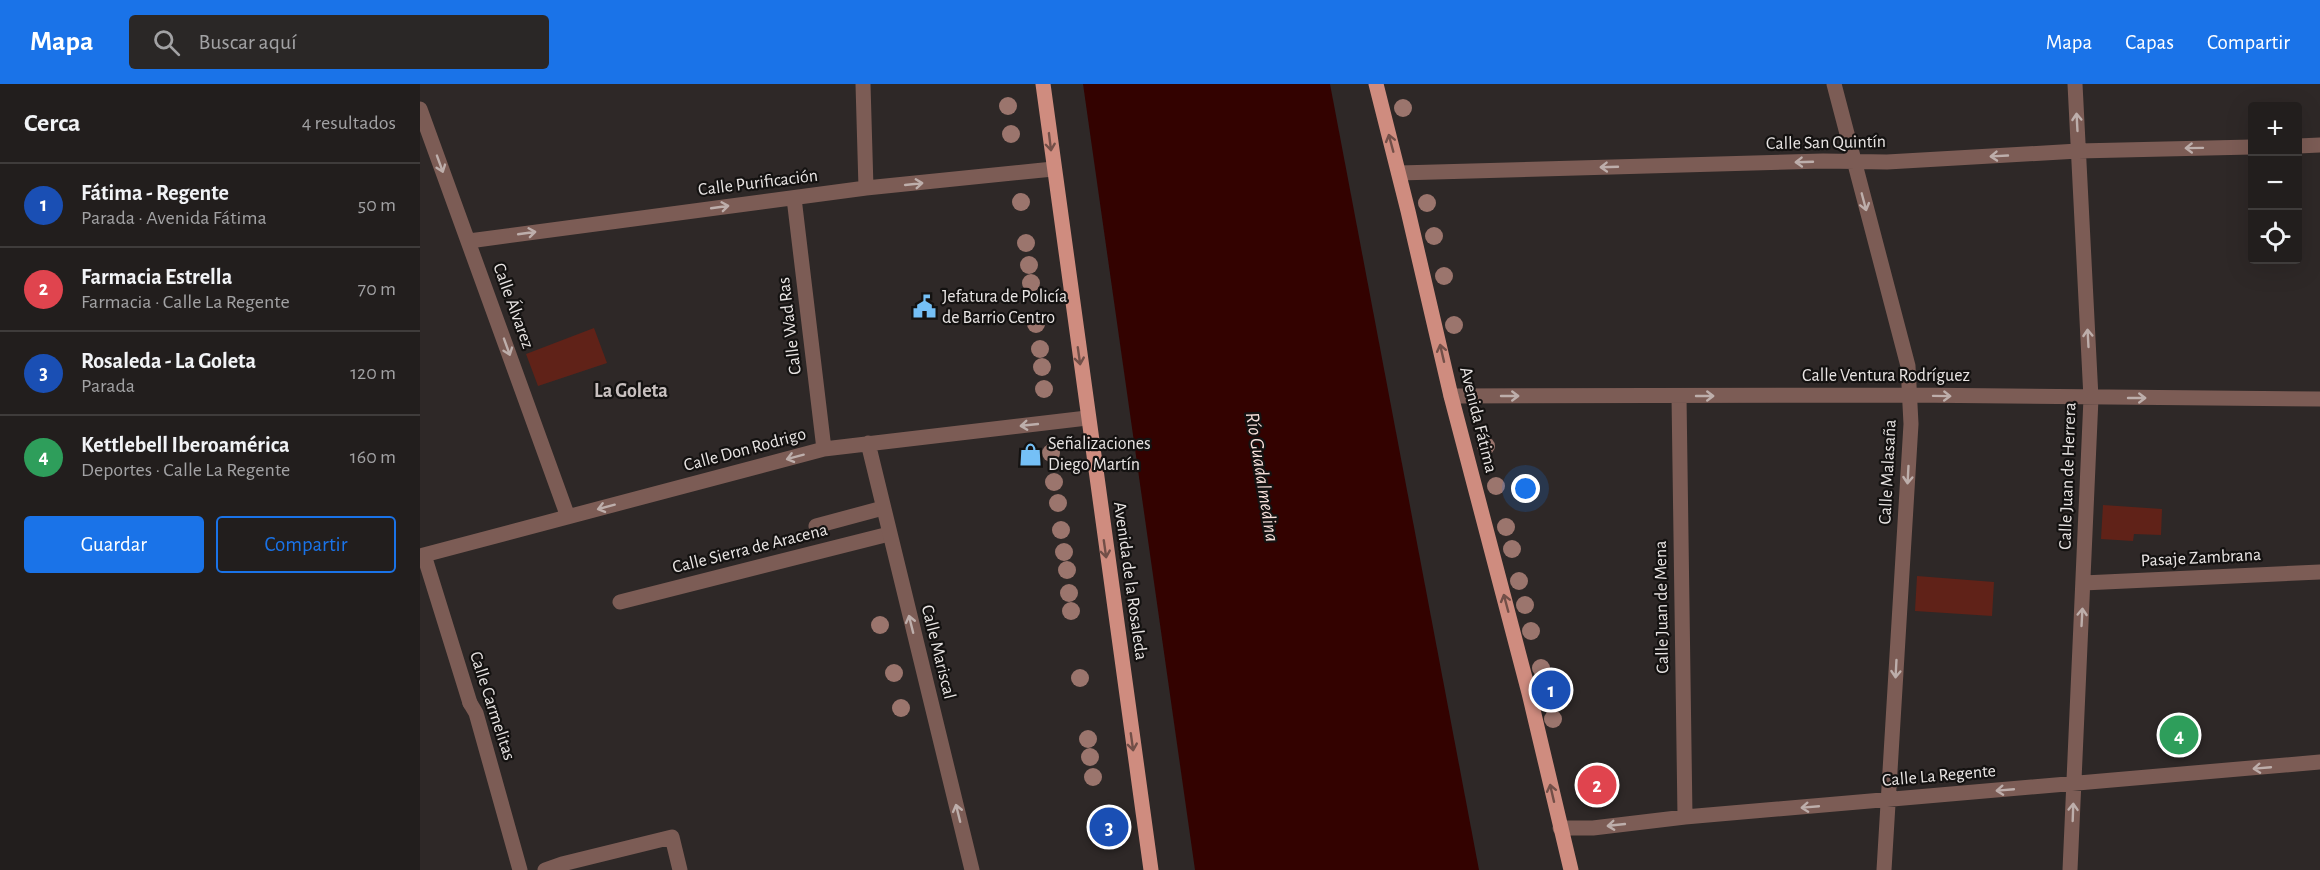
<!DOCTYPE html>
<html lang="es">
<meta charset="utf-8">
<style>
:root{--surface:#221e1d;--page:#2a2726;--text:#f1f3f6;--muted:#a2a2a4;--line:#3f3c3b;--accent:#1a73e8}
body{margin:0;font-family:"Alegreya Sans",sans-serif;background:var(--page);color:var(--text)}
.controls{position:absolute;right:18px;top:18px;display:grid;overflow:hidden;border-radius:6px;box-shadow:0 6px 24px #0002}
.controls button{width:54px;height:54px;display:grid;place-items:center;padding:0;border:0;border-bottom:2px solid var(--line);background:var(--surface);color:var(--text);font:30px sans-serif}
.you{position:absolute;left:1106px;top:405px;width:21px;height:21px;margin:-15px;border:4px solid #fff;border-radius:50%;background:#1a73e8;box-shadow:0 0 0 9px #1a73e833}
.badge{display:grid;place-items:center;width:39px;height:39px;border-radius:50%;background:var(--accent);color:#fff;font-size:20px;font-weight:700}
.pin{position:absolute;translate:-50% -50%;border:3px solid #fff;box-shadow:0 2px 6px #0006}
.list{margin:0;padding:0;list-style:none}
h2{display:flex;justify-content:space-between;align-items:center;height:78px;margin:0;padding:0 24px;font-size:26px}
h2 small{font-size:20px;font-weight:400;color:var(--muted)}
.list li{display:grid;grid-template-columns:39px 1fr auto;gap:18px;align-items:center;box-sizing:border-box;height:84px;padding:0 24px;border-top:2px solid var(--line)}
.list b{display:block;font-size:22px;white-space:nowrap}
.list p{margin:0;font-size:20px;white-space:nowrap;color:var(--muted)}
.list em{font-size:20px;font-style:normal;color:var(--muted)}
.actions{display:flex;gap:12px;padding:18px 24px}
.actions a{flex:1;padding:14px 0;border:2px solid var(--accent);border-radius:6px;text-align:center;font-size:21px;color:var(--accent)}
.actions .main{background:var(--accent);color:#fff}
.icon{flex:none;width:33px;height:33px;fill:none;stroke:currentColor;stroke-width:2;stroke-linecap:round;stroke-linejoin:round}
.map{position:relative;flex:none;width:1900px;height:786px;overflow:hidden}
header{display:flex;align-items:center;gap:36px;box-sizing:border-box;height:84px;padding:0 30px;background:var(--accent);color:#fff}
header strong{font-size:28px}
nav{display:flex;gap:33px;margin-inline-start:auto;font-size:21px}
.search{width:420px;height:54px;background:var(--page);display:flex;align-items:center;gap:15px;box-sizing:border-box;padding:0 21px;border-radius:6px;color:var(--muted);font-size:22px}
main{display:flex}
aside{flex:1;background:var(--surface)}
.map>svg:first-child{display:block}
.green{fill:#602218}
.water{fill:#330200}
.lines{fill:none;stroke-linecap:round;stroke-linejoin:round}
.lane{stroke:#7c5c55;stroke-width:15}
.street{stroke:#7c5c55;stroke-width:15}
.primary{stroke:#cf8c7f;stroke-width:15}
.tree{fill:#9b756d}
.oneway{stroke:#bdaeab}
.oneway2{stroke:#724f48}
.labels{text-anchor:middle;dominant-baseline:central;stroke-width:4.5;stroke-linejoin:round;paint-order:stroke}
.street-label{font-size:18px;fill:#e9e5e4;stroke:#141211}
.poi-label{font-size:18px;fill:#e9e5e4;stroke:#141211;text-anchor:start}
.neighbourhood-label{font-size:20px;font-weight:bold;fill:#c8c0bf;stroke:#141211}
.water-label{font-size:20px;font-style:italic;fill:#f5ded9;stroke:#141211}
</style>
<header>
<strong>Mapa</strong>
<div class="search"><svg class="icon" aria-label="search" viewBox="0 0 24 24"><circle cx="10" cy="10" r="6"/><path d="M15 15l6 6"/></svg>Buscar aquí</div>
<nav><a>Mapa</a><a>Capas</a><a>Compartir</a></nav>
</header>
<main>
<aside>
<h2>Cerca<small>4 resultados</small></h2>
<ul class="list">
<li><span class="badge" style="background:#1a4fb4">1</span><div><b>Fátima - Regente</b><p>Parada · Avenida Fátima</p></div><em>50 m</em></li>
<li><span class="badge" style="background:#e0444e">2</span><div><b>Farmacia Estrella</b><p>Farmacia · Calle La Regente</p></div><em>70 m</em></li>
<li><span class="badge" style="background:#1a4fb4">3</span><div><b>Rosaleda - La Goleta</b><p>Parada</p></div><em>120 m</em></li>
<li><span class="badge" style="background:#2e9e5b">4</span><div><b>Kettlebell Iberoamérica</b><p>Deportes · Calle La Regente</p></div><em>160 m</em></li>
</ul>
<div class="actions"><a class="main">Guardar</a><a>Compartir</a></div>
</aside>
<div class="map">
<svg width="1900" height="786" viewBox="0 0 1900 786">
<rect width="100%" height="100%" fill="#2e2827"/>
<path class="green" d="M174,244L187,279L118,302L106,270Z
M1683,421L1742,425L1741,451L1714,450L1713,457L1681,455Z
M1497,492L1574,498L1572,532L1495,527Z"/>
<path class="water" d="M663,0H910L1059,786H775Z"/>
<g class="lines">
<path class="lane" d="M396,442L463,424
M200,518L469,450
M50,619L56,629L100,786"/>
<path class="street" d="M443,0L446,104
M1414,0L1488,282L1491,340L1464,786
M0,25L148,433
M1878,62L1900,61
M979,89L1403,77L1467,78L1658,67L1832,63
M374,114L404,365
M49,157L446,104L633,85
M1031,312L1489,311L1900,315
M1259,312L1265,733
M448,359L552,786
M4,471L50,619
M0,472L404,365L667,334
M1663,499L1900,488
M1140,744H1173L1265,733L1900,678
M125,786L142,780L252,753L260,786
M1650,786L1671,314L1655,0"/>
<path class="primary" d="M623,0L731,786
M956,0L988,127L1031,312L1109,609L1151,786"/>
</g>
<g class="tree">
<circle cx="588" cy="22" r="9"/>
<circle cx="983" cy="24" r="9"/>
<circle cx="591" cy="50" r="9"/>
<circle cx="601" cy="118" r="9"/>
<circle cx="1007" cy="119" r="9"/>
<circle cx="1014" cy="152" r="9"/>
<circle cx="606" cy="159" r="9"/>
<circle cx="609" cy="181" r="9"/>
<circle cx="1024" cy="192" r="9"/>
<circle cx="611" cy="199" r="9"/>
<circle cx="616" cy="240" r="9"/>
<circle cx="1034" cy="241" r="9"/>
<circle cx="620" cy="265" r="9"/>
<circle cx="622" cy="283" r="9"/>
<circle cx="624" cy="305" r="9"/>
<circle cx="1066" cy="362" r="9"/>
<circle cx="631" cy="369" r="9"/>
<circle cx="634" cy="398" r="9"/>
<circle cx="1076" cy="402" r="9"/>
<circle cx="638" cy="419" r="9"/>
<circle cx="1086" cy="443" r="9"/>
<circle cx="641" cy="446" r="9"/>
<circle cx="1092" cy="465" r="9"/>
<circle cx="644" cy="468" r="9"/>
<circle cx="647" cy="486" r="9"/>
<circle cx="1099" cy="497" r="9"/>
<circle cx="649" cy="509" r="9"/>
<circle cx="1105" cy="521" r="9"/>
<circle cx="651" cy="527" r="9"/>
<circle cx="460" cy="541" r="9"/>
<circle cx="1111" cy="547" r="9"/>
<circle cx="1121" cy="584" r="9"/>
<circle cx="474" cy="589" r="9"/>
<circle cx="660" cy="594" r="9"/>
<circle cx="481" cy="624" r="9"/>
<circle cx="1133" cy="635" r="9"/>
<circle cx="668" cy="655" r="9"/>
<circle cx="670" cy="673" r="9"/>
<circle cx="673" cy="693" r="9"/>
<circle cx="679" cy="738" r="9"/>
</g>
<defs><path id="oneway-shaft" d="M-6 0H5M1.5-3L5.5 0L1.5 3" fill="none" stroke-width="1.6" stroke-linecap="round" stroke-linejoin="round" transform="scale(1.5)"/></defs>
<g class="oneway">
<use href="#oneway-shaft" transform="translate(1657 38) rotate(-93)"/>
<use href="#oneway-shaft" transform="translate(1774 64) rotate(179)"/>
<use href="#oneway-shaft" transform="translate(1579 72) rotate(177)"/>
<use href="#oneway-shaft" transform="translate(1384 78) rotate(178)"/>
<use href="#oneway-shaft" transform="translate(20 80) rotate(70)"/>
<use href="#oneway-shaft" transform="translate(1189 83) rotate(178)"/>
<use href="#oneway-shaft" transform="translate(494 100) rotate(-6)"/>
<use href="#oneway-shaft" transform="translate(1444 118) rotate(75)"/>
<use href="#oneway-shaft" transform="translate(300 123) rotate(-8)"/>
<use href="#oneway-shaft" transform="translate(107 149) rotate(-8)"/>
<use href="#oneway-shaft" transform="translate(1668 254) rotate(-93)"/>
<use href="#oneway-shaft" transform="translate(87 263) rotate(70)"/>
<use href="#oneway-shaft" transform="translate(1090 312)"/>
<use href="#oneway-shaft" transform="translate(1285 312)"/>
<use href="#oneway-shaft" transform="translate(1522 312) rotate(1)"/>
<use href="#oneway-shaft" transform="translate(1717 314)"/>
<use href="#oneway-shaft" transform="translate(609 341) rotate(174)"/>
<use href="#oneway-shaft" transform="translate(375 373) rotate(165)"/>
<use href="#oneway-shaft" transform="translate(1488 391) rotate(93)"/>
<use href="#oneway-shaft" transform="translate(186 423) rotate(165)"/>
<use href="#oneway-shaft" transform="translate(1662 533) rotate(-87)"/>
<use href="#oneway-shaft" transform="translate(491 540) rotate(-104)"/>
<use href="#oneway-shaft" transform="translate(1476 585) rotate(93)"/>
<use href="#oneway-shaft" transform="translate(1842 684) rotate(175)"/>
<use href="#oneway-shaft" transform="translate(1585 706) rotate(175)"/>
<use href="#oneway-shaft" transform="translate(1390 723) rotate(175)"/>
<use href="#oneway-shaft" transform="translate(1653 728) rotate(-88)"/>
<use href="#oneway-shaft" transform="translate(538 729) rotate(-104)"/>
<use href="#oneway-shaft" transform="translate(1196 741) rotate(174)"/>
</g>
<g class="oneway2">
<use href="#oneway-shaft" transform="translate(630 58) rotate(83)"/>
<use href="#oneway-shaft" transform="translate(971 59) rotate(-105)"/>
<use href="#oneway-shaft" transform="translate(1022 269) rotate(-103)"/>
<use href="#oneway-shaft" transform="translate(659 272) rotate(82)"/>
<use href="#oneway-shaft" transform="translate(685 465) rotate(82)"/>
<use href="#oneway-shaft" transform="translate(1086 519) rotate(-105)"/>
<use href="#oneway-shaft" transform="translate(712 658) rotate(82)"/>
<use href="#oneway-shaft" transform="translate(1132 709) rotate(-103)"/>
</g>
<defs>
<symbol id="civic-bare" viewBox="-9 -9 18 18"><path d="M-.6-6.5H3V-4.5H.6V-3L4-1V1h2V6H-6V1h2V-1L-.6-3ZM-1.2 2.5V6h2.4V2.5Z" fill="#75c0f6" stroke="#141211" stroke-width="2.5" paint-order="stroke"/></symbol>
<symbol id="shop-bare" viewBox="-9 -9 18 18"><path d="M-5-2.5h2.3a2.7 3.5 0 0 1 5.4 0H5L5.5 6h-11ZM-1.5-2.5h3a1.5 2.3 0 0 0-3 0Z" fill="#75c0f6" stroke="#141211" stroke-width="2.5" paint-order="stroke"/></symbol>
</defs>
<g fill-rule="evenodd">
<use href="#civic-bare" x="488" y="206" width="33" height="33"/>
<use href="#shop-bare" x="594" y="354" width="33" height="33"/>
</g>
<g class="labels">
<g class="street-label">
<text transform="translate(1406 59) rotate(-1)">Calle San Quintín</text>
<text transform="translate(338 99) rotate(-7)">Calle Purificación</text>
<text transform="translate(93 222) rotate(70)">Calle Álvarez</text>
<text transform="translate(370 242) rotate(-97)">Calle Wad Ras</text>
<text x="1466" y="292">Calle Ventura Rodríguez</text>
<text transform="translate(1058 336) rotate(76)">Avenida Fátima</text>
<text transform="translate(325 366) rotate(-15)">Calle Don Rodrigo</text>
<text transform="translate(1468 388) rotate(-87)">Calle Malasaña</text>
<text transform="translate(1648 392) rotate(-88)">Calle Juan de Herrera</text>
<text transform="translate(330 465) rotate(-14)">Calle Sierra de Aracena</text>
<text transform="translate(1781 474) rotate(-3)">Pasaje Zambrana</text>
<text transform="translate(710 497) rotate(82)">Avenida de la Rosaleda</text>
<text transform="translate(1242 523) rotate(-91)">Calle Juan de Mena</text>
<text transform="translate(518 568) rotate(76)">Calle Mariscal</text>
<text transform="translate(72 622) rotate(72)">Calle Carmelitas</text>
<text transform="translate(1519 692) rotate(-5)">Calle La Regente</text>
</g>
<g class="poi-label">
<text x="522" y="213">Jefatura de Policía<tspan x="522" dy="21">de Barrio Centro</tspan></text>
<text x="628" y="360">Señalizaciones<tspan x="628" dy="21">Diego Martín</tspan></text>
</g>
<g class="neighbourhood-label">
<text x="211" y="307">La Goleta</text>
</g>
<g class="water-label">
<text transform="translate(842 393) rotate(81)">Río Guadalmedina</text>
</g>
</g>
</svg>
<div class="controls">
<button>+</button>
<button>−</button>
<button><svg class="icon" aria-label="locate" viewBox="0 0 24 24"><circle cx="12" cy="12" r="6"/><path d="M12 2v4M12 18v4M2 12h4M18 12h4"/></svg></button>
</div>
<div class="you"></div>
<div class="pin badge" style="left:1131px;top:606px;background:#1a4fb4">1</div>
<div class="pin badge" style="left:1177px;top:701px;background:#e0444e">2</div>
<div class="pin badge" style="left:689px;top:743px;background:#1a4fb4">3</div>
<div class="pin badge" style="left:1759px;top:651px;background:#2e9e5b">4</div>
</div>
</main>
